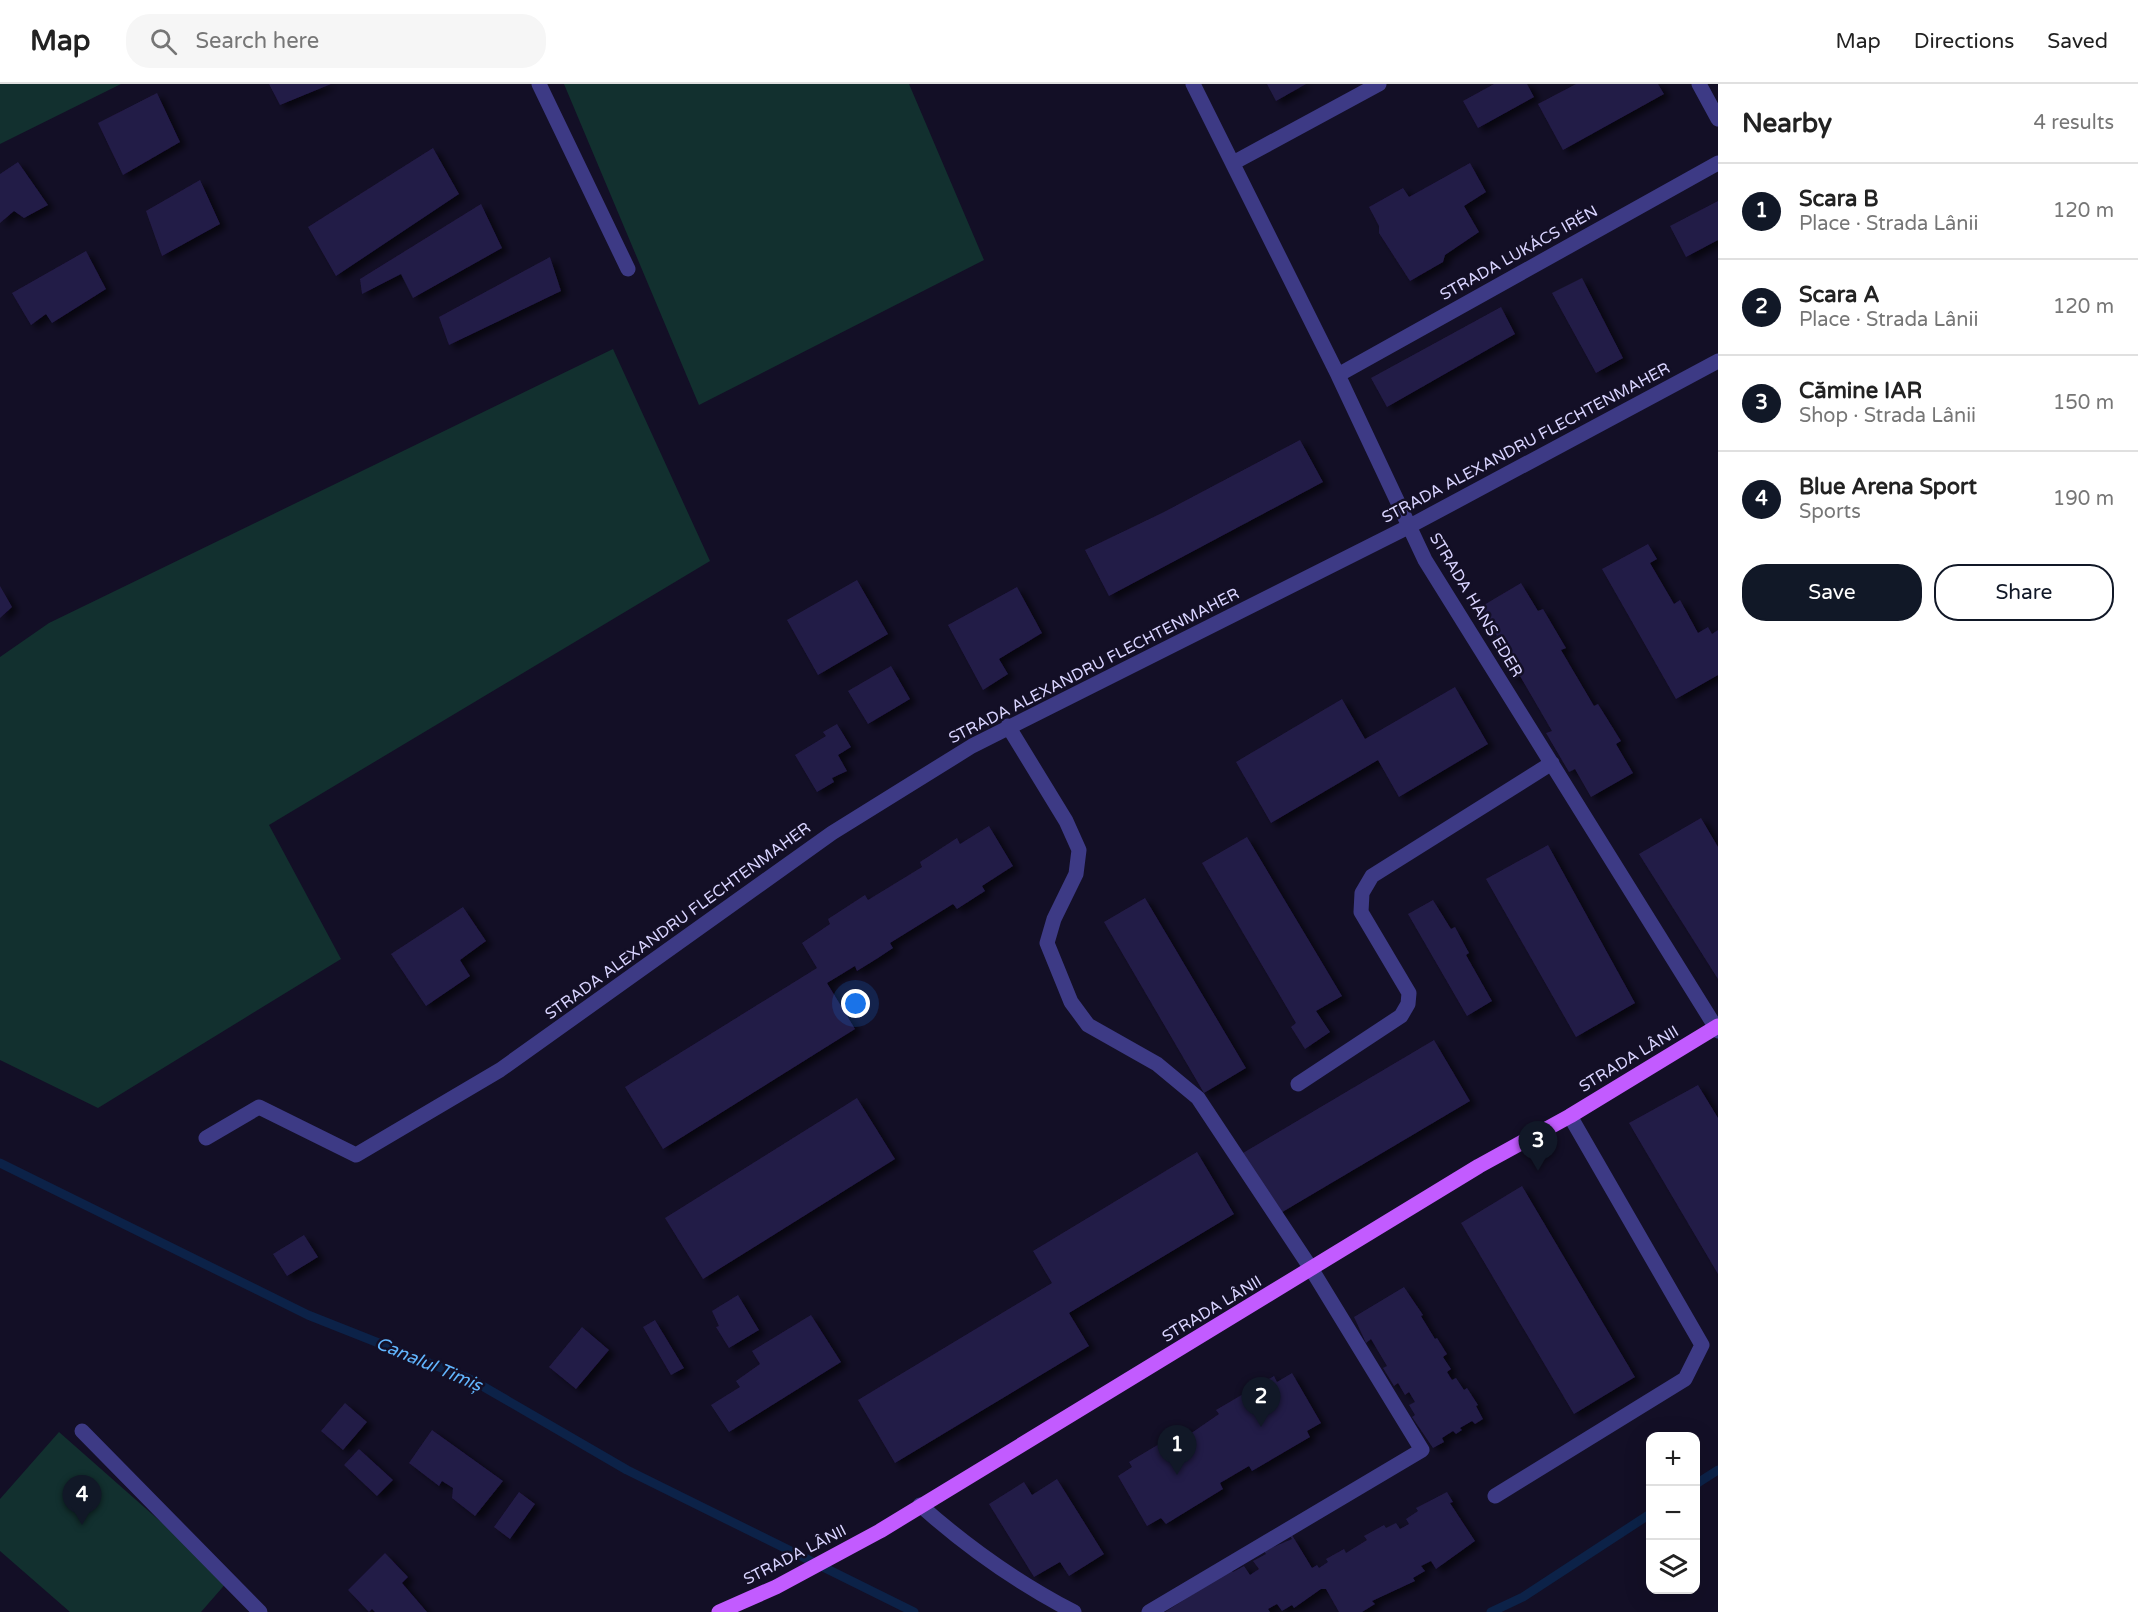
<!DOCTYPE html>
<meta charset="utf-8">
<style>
:root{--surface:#fff;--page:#f6f6f6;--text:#222;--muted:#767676;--line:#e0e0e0;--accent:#111827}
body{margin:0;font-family:"Varela Round",sans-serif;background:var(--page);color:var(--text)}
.controls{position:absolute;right:18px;bottom:18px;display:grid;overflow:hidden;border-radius:12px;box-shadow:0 6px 24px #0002}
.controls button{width:54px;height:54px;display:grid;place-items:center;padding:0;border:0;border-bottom:2px solid var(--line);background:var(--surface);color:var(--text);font:30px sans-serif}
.you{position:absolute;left:856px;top:920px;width:21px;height:21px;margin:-15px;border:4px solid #fff;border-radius:50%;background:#1a73e8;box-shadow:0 0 0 9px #1a73e833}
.badge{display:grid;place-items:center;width:39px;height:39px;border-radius:50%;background:var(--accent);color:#fff;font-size:20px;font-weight:700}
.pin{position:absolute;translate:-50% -50px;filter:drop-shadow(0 2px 3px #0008)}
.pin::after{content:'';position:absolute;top:32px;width:21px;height:18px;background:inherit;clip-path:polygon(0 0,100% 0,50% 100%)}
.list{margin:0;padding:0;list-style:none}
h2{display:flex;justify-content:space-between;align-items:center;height:78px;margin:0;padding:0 24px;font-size:26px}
h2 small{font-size:20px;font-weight:400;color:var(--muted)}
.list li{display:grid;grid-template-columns:39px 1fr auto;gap:18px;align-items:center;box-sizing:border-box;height:96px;padding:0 24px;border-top:2px solid var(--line)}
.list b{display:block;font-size:22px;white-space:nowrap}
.list p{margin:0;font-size:20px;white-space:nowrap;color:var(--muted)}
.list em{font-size:20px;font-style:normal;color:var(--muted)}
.actions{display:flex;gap:12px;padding:18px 24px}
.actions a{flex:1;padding:14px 0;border:2px solid var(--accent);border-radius:24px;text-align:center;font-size:21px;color:var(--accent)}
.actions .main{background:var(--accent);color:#fff}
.icon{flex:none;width:33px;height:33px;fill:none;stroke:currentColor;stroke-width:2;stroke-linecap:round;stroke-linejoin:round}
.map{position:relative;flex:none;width:1718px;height:1528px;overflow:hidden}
header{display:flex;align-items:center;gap:36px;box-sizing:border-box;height:84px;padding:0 30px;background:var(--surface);border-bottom:2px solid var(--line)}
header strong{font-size:28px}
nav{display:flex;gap:33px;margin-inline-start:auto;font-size:21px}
.search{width:420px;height:54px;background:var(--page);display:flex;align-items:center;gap:15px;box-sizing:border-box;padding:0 21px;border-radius:24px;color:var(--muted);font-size:22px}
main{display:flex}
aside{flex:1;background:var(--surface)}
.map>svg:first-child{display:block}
.green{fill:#12302f}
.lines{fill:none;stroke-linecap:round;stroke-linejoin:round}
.stream{stroke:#0c2248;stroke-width:9}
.building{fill:#241b47;filter:url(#shadow)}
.minor{stroke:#3d3a85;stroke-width:15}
.major{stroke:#c25bff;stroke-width:15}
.labels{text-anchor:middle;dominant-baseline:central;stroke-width:5;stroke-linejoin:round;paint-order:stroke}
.street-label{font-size:16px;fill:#d9d4ff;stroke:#130f26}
.water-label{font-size:18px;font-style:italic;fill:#62b6ff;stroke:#130f26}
</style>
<header>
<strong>Map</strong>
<div class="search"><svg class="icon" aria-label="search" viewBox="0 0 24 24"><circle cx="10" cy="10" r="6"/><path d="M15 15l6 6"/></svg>Search here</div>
<nav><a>Map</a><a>Directions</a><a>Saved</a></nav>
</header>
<main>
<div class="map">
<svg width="1718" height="1528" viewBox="0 0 1718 1528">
<defs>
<filter id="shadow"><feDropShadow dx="6" dy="4" stdDeviation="3" flood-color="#0009"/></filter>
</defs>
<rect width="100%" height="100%" fill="#130f26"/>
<path class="green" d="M0,0H121L0,60Z
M564,0H909L984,176L699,321Z
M613,265L710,477L269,741L341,875L98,1024L0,976V573L49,539Z
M59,1348L228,1497L201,1528H70L0,1467V1415Z"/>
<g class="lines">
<path class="stream" d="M0,1079L308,1231L472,1296L627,1386L914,1528
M1696,1400L1718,1386
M1491,1528L1523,1513L1650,1430"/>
</g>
<path class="building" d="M269,0H331L280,21Z
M1267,0H1306L1276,17Z
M1494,0H1527L1534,13L1478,44L1463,17Z
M1576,0H1658L1664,10L1563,66L1538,20Z
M157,9L180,58L123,91L98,39Z
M433,64L459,110L336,192L308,143Z
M18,78L48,121L24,134L14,127L0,139V90Z
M1470,79L1486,108L1464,122L1479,148L1445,171L1443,178L1410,197L1379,149V142L1369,123L1403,104L1409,113Z
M200,96L220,140L162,172L146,127Z
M1718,117V156L1686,173L1670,142Z
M481,120L502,164L413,214L401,190L362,210L360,195Z
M86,167L106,205L52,239L46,230L31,241L12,209Z
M550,173L561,207L449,261L439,233Z
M1582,194L1623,274L1596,289L1552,209Z
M1501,223L1515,250L1387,323L1371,294Z
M1300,356L1323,398L1109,512L1085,466L1164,428Z
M1648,460L1657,475L1650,479L1674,520L1680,516L1698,549L1708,543L1712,550L1718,546V591L1676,615L1602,485Z
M857,496L888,550L818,591L787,536Z
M1521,499L1538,527L1543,525L1566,564L1561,566L1594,622L1598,620L1621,657L1616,660L1633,689L1591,713L1575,685L1569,688L1546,649L1552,647L1520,592L1515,595L1491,556L1497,552L1479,524Z
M0,502L12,523L0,534Z
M1017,503L1042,549L999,575L1008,590L983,606L948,541Z
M891,582L910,615L868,640L848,607Z
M1455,603L1488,660L1399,713L1378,676L1271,739L1236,678L1342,615L1365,655Z
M837,640L851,663L838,671L847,687L832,694L834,698L817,708L795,671L826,652L823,648Z
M1701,734L1718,763V895L1639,770Z
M989,742L1013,782L982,802L985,807L957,825L953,820L890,859L893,864L878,874L857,887L855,882L827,899L855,945L663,1065L625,1003L817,884L802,859L830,840L828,835L865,811L868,816L922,783L920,778L957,754L960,760Z
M1247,753L1342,912L1316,927L1330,948L1305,965L1291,943L1296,939L1202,779Z
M1548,761L1635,919L1576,953L1486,795Z
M1145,814L1246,984L1204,1009L1104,838Z
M1433,816L1451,845L1455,843L1469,869L1466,871L1492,917L1467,932L1408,830Z
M463,823L486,857L460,876L470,892L426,922L391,870Z
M1434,956L1470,1017L1279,1130L1243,1069Z
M1698,1001L1718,1034V1190L1629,1039Z
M857,1014L895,1075L703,1195L665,1134Z
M1197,1068L1234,1130L1069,1229L1089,1262L895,1379L858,1316L1052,1199L1033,1167Z
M1522,1102L1635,1293L1574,1330L1461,1139Z
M304,1151L318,1173L287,1192L273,1170Z
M1404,1203L1423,1231L1421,1232L1435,1255L1437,1254L1447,1270L1443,1273L1451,1285L1447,1288L1452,1296L1456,1294L1464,1306L1467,1304L1478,1321L1476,1322L1483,1335L1475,1340L1472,1337L1460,1344L1462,1346L1456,1350L1453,1347L1442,1354L1444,1358L1433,1364L1412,1333L1415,1331L1409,1321L1415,1318L1409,1308L1405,1311L1398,1299L1394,1302L1383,1284L1387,1282L1371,1255L1366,1259L1354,1233Z
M738,1211L759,1246L729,1264L716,1243L719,1242L712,1227Z
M811,1231L841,1278L729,1348L711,1321L740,1303L736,1297L760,1280L752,1267Z
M655,1236L684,1284L671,1291L643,1243Z
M582,1243L609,1266L576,1305L549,1283Z
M1292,1289L1321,1339L1307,1347L1310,1353L1252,1387L1249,1382L1220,1399L1223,1405L1166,1440L1161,1434L1147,1442L1118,1392L1132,1383L1129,1378L1186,1344L1190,1350L1219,1330L1216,1326L1274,1292L1277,1298Z
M345,1319L367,1338L343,1366L321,1347Z
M432,1346L503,1397L475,1432L452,1414L453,1404L442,1397L439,1402L409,1379Z
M359,1365L393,1396L377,1412L344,1381Z
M1057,1395L1104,1470L1069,1492L1060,1478L1034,1493L989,1420L1024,1398L1032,1411Z
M519,1408L535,1420L510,1455L494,1443Z
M1447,1408L1453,1418L1450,1419L1475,1457L1436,1485L1431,1477L1421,1482L1425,1487L1413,1494L1415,1497L1372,1517L1375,1520L1362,1528H1339L1326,1505H1321L1294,1524L1292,1521L1282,1527L1277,1520L1268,1525L1270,1528H1165L1231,1486L1233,1488L1244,1482L1250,1491L1259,1485L1253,1477L1266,1470L1264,1467L1292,1455L1290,1452L1292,1451L1312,1484L1317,1481L1319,1484L1328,1478L1326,1475L1344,1465L1346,1469L1367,1456L1364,1452L1384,1441L1386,1444L1396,1439L1400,1445L1409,1440L1406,1435L1418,1427L1416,1424Z
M385,1469L408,1493L402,1499L427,1528H375L372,1525L369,1528L348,1506Z"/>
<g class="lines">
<path class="minor" d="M539,0L628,185
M1193,0L1338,291L1425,476L1718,947
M1699,0L1718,35
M1233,79L1379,0
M1338,291L1718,79
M1008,642L1066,737L1079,766L1076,790L1054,835L1047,859L1071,918L1088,941L1157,980L1198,1014L1312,1186L1422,1366L1149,1528
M1298,1000L1401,932L1408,920L1409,909L1361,828L1362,809L1372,792L1552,679
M206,1054L259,1023L356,1071L500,986L832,749L972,662L1410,442L1718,277
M82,1347L260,1528
M1495,1412L1685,1295L1702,1261L1570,1032
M920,1421C967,1463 1018,1499 1074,1528"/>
<path class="major" d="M719,1528L776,1503L880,1447L1479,1082L1570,1032L1718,942"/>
</g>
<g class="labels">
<g class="street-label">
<text transform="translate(1519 169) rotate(-29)">STRADA LUKÁCS IRÉN</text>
<text transform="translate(1526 359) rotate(-28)">STRADA ALEXANDRU FLECHTENMAHER</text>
<text transform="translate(1476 521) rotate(59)">STRADA HANS EDER</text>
<text transform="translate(1094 582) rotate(-27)">STRADA ALEXANDRU FLECHTENMAHER</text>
<text transform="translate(678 837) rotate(-36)">STRADA ALEXANDRU FLECHTENMAHER</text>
<text transform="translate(1629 975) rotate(-31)">STRADA LÂNII</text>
<text transform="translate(1212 1225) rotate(-31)">STRADA LÂNII</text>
<text transform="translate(795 1471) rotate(-27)">STRADA LÂNII</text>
</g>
<g class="water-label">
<text transform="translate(429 1280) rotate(23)">Canalul Timiș</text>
</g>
</g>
</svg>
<div class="controls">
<button>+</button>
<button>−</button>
<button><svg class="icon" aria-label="layers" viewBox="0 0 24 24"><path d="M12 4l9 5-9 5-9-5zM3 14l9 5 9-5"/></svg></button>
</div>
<div class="you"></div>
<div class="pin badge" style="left:1177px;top:1391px">1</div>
<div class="pin badge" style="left:1261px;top:1343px">2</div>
<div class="pin badge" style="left:1538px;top:1087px">3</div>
<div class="pin badge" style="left:82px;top:1441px">4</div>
</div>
<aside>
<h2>Nearby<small>4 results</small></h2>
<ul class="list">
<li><span class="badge">1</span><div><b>Scara B</b><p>Place · Strada Lânii</p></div><em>120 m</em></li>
<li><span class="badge">2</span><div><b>Scara A</b><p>Place · Strada Lânii</p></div><em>120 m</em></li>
<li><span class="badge">3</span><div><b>Cămine IAR</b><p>Shop · Strada Lânii</p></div><em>150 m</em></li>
<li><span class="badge">4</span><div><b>Blue Arena Sport</b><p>Sports</p></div><em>190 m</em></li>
</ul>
<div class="actions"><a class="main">Save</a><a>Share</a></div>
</aside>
</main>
